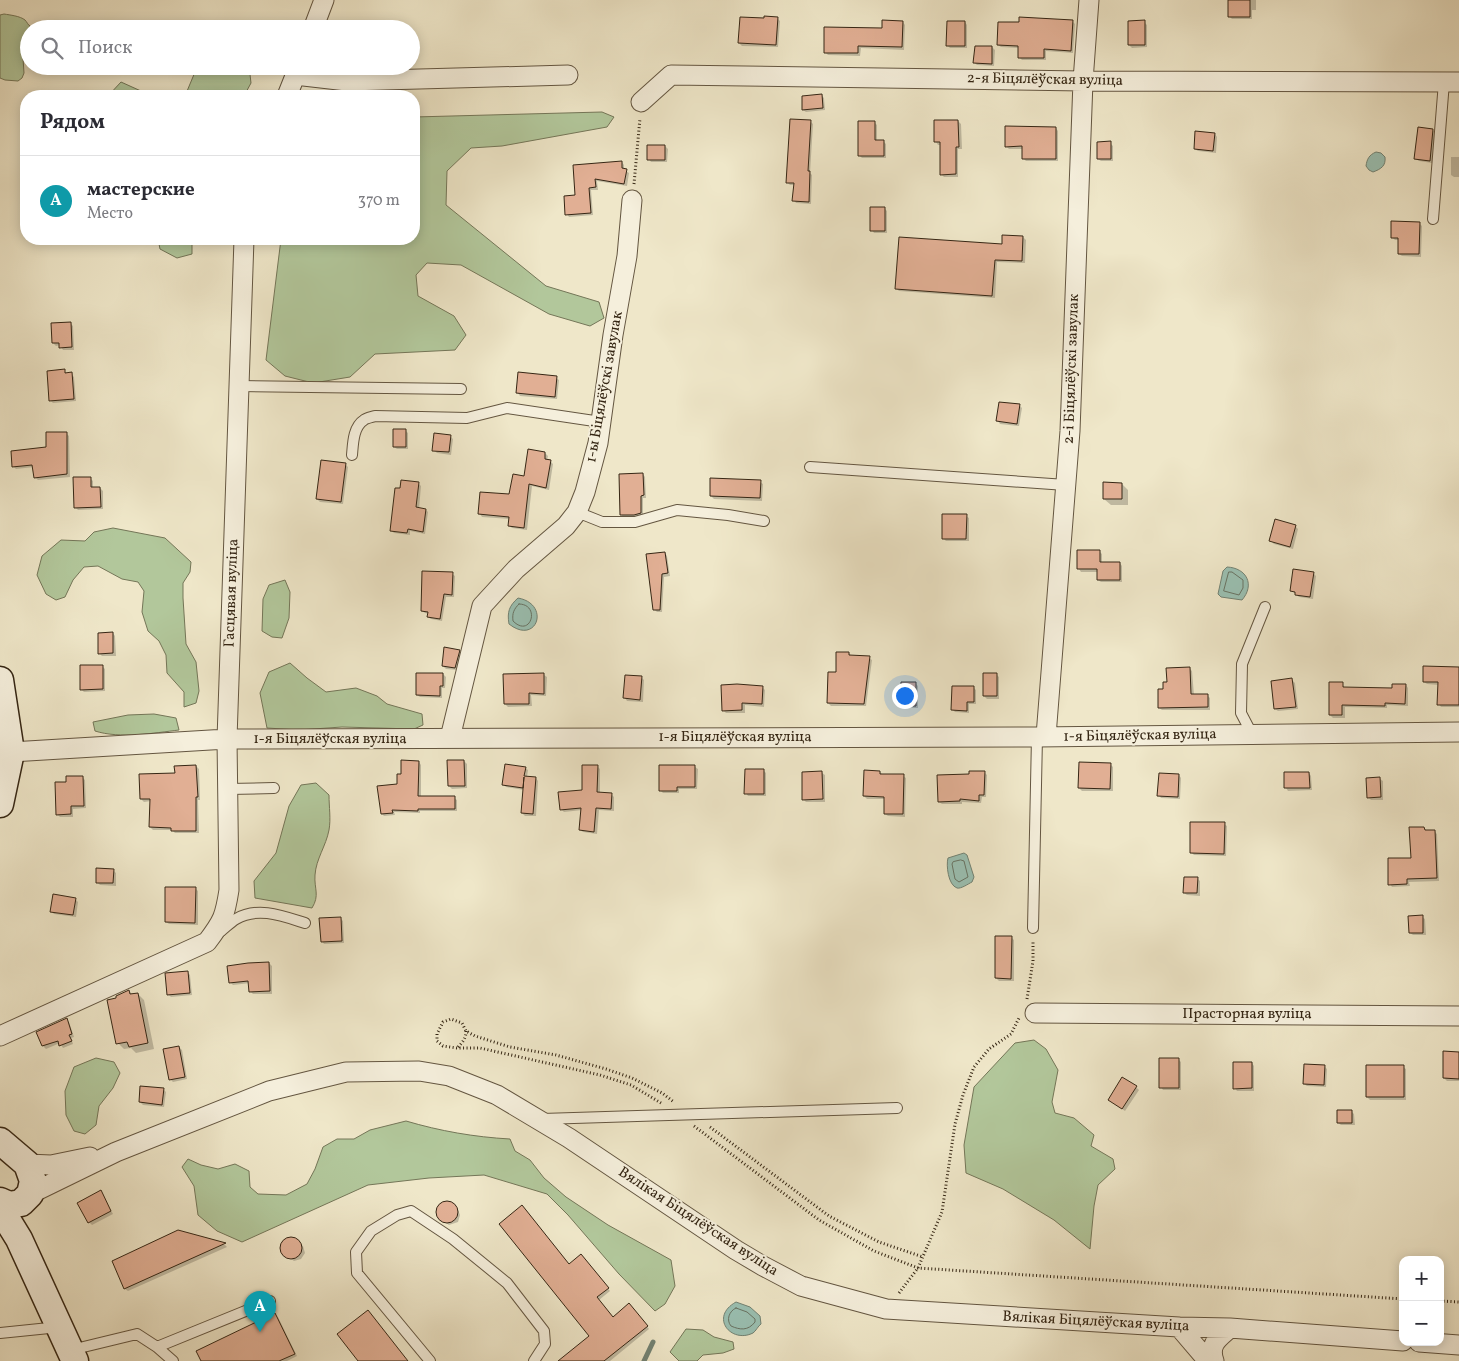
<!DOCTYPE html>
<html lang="ru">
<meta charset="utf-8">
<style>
:root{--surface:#fff;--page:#f2f2f3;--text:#2b2b33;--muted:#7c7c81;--line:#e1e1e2;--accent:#b45309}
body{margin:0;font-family:Vollkorn,serif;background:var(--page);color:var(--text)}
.controls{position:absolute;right:15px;bottom:15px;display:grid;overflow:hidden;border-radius:10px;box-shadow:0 2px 12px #0003}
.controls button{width:45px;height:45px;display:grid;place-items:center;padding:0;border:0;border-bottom:1px solid var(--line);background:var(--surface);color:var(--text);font:25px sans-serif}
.you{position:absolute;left:904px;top:695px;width:18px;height:18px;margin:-12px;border:4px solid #fff;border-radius:50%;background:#1a73e8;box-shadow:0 0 0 8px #1a73e833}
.badge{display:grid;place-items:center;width:32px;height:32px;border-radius:50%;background:var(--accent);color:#fff;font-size:16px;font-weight:700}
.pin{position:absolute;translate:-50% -41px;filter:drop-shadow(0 1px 2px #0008)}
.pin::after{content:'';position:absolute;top:26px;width:18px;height:15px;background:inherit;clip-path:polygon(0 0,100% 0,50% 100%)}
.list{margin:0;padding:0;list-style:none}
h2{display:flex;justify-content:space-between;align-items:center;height:65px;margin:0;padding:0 20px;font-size:21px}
h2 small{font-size:16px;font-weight:400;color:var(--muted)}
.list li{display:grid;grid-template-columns:32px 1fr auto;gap:15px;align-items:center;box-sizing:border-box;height:90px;padding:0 20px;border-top:1px solid var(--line)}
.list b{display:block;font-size:19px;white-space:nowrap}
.list p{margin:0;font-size:16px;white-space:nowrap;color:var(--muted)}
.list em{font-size:16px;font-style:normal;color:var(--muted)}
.icon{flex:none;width:28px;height:28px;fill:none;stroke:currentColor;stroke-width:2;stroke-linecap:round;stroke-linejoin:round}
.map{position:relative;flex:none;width:1459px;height:1361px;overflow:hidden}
.search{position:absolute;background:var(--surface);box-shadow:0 2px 12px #0003;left:20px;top:20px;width:400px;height:55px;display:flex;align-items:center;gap:12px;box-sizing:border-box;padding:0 18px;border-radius:28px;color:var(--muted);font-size:19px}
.panel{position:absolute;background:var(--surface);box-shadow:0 2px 12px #0003;left:20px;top:90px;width:400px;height:155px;border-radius:20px}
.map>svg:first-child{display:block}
.green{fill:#b2c79b;stroke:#747658}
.water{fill:#9ac0b2;stroke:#728273}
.shadow{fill:#0003}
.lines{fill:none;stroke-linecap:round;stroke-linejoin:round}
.shore{stroke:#687363;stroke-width:1}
.stream{stroke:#728273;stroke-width:5}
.building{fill:#e1af94;stroke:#352614}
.service-casing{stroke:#645641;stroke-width:12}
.minor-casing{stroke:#645641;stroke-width:21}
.secondary-casing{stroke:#352614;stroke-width:29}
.path{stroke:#352614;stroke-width:3;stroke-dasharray:1 2.5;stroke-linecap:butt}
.service{stroke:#f5efdc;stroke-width:10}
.minor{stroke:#f5efdc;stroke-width:19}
.secondary{stroke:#f5efdc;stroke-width:26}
.labels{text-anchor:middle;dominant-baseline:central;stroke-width:4;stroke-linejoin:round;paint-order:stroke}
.street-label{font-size:15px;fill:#352614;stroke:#f5efdc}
</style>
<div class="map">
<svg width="1459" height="1361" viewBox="0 0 1459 1361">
<rect width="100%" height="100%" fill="#efe7c9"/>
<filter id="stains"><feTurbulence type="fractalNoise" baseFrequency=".004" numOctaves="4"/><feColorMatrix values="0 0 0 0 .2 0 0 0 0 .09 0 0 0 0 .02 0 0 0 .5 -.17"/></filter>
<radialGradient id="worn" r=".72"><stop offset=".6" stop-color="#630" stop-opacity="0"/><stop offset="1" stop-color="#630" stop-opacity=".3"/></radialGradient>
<path class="green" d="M4,14C10,15 20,16 25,20C27,22 28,25 30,26V29H29V35L25,36L22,43L24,73L22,78L18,81L5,80L0,78V15Z
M203,66H249L251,83L244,96H185L195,72Z
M121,82L152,96H164H108Z
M602,112L614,117L607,127L502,146L471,148L447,171L446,205L546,286L599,302L604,318L590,326L549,314L461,265L427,263L416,275L418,296L454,316L466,335L455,350L375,354L350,377L313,383L285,376L266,360L281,239H414V117Z
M158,239H192V254L177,258L160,249Z
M113,528L165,538L191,562L190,572L183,583V598L186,644L196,662L199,691L196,703L184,707V692L167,673L166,655L159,641L148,631L142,612L144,591L138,582L122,579L98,566L84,567L73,580L65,597L56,600L46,594L37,575L42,556L61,540L85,541L94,532Z
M285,580L290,592L289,618L282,638L272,637L262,631L263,599L269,585Z
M290,663L307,678L326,692L356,688L377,696L387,704L422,714L423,725L414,729L342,727L299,730L267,728L260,693L269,672Z
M154,714L176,718L179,730C154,733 120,739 95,731L93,722L128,715Z
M316,783L329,795C329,807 331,819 329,830C326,846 316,859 315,875C314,889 320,895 312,908L255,898L254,881L276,853L289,806L301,785Z
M1034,1040L1046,1049L1058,1070L1052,1102L1055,1113L1074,1118L1094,1135L1091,1146L1113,1159L1115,1169L1098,1185L1094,1206L1090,1249L1054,1220L1003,1189L966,1173L964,1145L974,1087L1015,1043Z
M96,1058L114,1062L120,1073L113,1088L99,1106L96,1125L85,1134L74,1131L66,1115L65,1091L74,1067Z
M406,1121C440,1131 474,1137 510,1139L515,1151L530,1160L544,1178L566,1197L608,1225L671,1260L675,1286L665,1304L655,1311L619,1274L568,1215L547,1194L484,1175L429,1178L368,1185L242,1242L217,1231L198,1215L194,1186L182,1167L188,1159L201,1165L218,1169L235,1164L249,1171L250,1187L258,1194L286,1195L307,1184L315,1169L323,1147L337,1139H354L370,1130Z
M686,1329L703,1330L714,1337L733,1342L734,1349L723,1353L703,1355L697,1361H679L670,1352Z"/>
<path class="water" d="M1376,152L1381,153L1385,157C1386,166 1381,169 1373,172L1369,170L1366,166C1367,159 1369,155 1376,152Z
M1227,567C1247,568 1255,585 1242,600L1221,597L1218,594L1223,571Z
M518,598C551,604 537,646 509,624C507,612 509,606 518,598Z
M964,853L967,855L974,877L972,882C968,884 961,889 957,888C948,885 946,865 948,858Z
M736,1302L750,1307L760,1316L761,1324C758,1326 756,1331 753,1333C731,1344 709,1317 736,1302Z"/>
<path class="shadow" d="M1229,0H1256V10H1252V19H1232L1229,16Z
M777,18L780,21L778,47L742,46L739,43Z
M1072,21L1075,24L1073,53L1046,51V60H1022L1019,57V48L1001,47L998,45Z
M903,22L905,25L904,50L861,48L860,56L828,55L825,52Z
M965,22L967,25V48H950L947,45Z
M1144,22L1147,25V47L1132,48L1129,45Z
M992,47L995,50L994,66L977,65L974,62Z
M821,95L824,98L825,110L806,112L803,110Z
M810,121L813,124L810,173L812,175L811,204L796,203L794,200L795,185H790L787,182Z
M958,121L961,124L962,149H958V177H944L941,174V145H938L936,142Z
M874,122L877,125V141H883L886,144V158H862L859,155Z
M1056,128L1058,131V161H1026L1023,158V149H1009L1006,146Z
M1433,130L1436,133L1432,163L1419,161L1416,159Z
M1215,134L1217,137L1216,153L1198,151L1195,149Z
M1110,143L1113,146V161H1101L1098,159Z
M665,146L668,149L667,162H651L649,159Z
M1451,157H1459V177H1454L1451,175Z
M622,162L624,165V170L629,173L627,186L597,181L598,190H591L593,215L569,217L567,214L577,196L574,166Z
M26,195V212H24L21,209L20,196Z
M885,209L887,211V233H874L872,230Z
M1419,223L1422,226L1421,257L1402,256L1399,254V240H1395L1392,237Z
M1023,237L1026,240L1025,263L997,262L995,298L899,291L896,288Z
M70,323L73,326L74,350H63L60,345L56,346L53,343Z
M64,371L68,374H71L74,377L76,401L53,403L50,400Z
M556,378L559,380L557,399L520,396L518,393Z
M1019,405L1022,408L1019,426L1000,424L998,421Z
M405,430L408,433V449H397L394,447Z
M66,433L69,436L70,477L38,480L35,477L34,467L16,469L13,466L47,448Z
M450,436L453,439L451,455L437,453L434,450Z
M545,453L548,456L547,460L550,461L553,464L549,490L532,486L527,530L512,528L509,525L510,519L482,517L480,514L510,496Z
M345,464L348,467L343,504L320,502L317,499Z
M643,474L645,477L646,498H643V516L637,517H624L621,515Z
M90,478L93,481V488H100L103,491V509L78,510L75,507Z
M760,482L763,484L762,501L714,499L711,496Z
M418,483L421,486L419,509L426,510L428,512L425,534L410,531V535L394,533L391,530Z
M1122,484L1128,490V505H1111L1104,499Z
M966,516L969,518V541H946L943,538Z
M1295,526L1298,529L1293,549L1274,544L1271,541Z
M1099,551L1102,554V563H1120L1122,566V582H1101L1098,580V572H1081L1079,569Z
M665,553L667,556L670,576L664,577L662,612H657L654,609Z
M1313,573L1316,576L1313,599L1299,597L1291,590Z
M452,574L455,576L454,597H446L442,621L431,619L428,617L429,614L425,613L422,611Z
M113,633L115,636L116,656H102L99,653Z
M459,651L462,654L458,670L446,669L443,666Z
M849,653L852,657L869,658L872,660L866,706H831L828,703L838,674Z
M102,666L105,669V691L84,692L81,689Z
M1189,668L1192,671L1194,695H1207L1210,698V710H1162L1159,708L1165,690L1168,683Z
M1459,668V707H1441L1439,704V685L1427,684L1424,682Z
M443,674L446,677L445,688H442V698L420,697L417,695Z
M996,674L999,677V699H987L984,696Z
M544,675L547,677L546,696L531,695L532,706L508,707L505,704Z
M642,678L644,680L643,702L627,701L625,698Z
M1292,680L1295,683L1298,709L1278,711L1275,709Z
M916,684L918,686V708H905L902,705Z
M1342,684L1345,688L1393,689L1406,685L1408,688V706L1387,705V708L1345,707V718H1333L1330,715Z
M973,687L976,690V704H969V713L955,712L953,710Z
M763,688L765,690L764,707L745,705V713H726L723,710Z
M464,761L467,764V788L452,789L449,786Z
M419,762L421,765V797L454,798L457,800V811H420V813L394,812L395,815L384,816L382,814L402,776Z
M1111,765L1113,767V791H1082L1079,788Z
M196,766L199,769L200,800H198L199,833H175L172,830H153L150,827L151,801L144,802L141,799L176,774Z
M597,766L600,769V794L612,795L614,797V811L599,810L597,834L583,832L580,830L582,810L564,812L561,809L583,792Z
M695,767L698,769L697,789H679V793H663L660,790Z
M525,768L528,770L527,777L536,778L538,781L536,816H525L522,813L524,790L506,787L503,784Z
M764,771L766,773V796H748L746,793Z
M880,772L883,775L903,776L906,778L905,817L888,816L885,814V799H867L864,796Z
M822,773L825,775V802H806L803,799Z
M985,773L987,775L986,797H982L981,803L962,802V804H942L939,802L970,775Z
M1309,773L1311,776L1312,790L1288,791L1286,788Z
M1179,775L1181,778L1180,799L1161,798L1159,795Z
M82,777L85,780L86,808L73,809V817H60L57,814L67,783Z
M1380,779L1383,781V800H1371L1368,797Z
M1224,824L1227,826L1226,856L1194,855L1191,852Z
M1424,828L1427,831H1434L1437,834L1439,881L1409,882L1410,886L1392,887L1390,884L1412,859Z
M113,870L116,873V886L100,885L97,882Z
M1197,878L1200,881V896L1187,895L1184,893Z
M195,888L198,891V925L169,924L166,922Z
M75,899L78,902L76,917L54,914L51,911Z
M1422,917L1425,919L1426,935H1413L1410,933Z
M340,918L343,921L344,943L324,944L322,941Z
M1011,937L1014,940V981H999L996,978Z
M269,963L272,966V994H253L250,991V983L233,985L230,982Z
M188,973L190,975L192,995L171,997L168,994Z
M129,991L133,995L138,994L144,1000L154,1049L136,1053L131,1048L124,1049L118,1043L117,999Z
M66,1020L69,1022L74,1037L71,1038L73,1044L63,1048L60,1043L46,1049L43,1046L38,1032Z
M179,1047L182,1050L187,1079L173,1082L170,1079Z
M1459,1053V1081H1447L1444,1078Z
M1178,1059L1181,1062V1090H1163L1161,1087Z
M1252,1063L1254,1066V1091H1237L1235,1088Z
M1324,1066L1327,1069L1326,1087L1307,1086L1304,1084Z
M1403,1067L1406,1069V1100H1370L1367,1097Z
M1136,1087L1139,1090L1125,1111L1109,1100Z
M163,1089L166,1092L164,1107L143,1105L140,1102Z
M1351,1111L1354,1114L1355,1125H1341L1338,1123Z
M103,1195L113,1214L92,1225L89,1222Z
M448,1203L458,1210L460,1215L458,1222L449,1225L439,1218L437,1211L441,1204Z
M178,1231L225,1245L227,1247L128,1291L125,1289L114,1261Z
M293,1239L303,1246L305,1253L301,1259L294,1261L284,1254L282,1247L286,1241Z
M584,1258L610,1291L599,1300L613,1318L632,1308L649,1329L610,1361H560L591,1336L569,1265Z
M275,1314L278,1317L297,1356L287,1361H202Z"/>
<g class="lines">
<path class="shore" d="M1229,572H1232L1243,580V588L1239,595L1224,591Z
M519,604C541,604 531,639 513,621C512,613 514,609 519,604Z
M961,860L964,861L968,877L959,882L955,879L952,864L953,862Z
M736,1308L747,1312L755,1319V1322C748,1331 740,1330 731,1326C726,1320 729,1311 736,1308Z"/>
<path class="stream" d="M644,1361L653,1342"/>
</g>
<path class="building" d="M1228,0H1250V17H1228Z
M764,16L778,17L776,45L738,43L740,17L764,18Z
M1019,17L1073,20L1071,51L1044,49V58H1018V46L997,45L998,22H1019Z
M882,20L903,21L902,47L858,46V53H824V27L882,28Z
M1145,20V45H1128V21Z
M947,21H965V46H946Z
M975,46H992V64L973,63Z
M822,94L823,108L802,110V96Z
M790,119L811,120L808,171H810L809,202L792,201L794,183H786Z
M934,120H958L959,147H956V174L940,175V142H934Z
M858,121H875V140H884V156H858Z
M1005,126L1056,127V159H1022V146L1005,147Z
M1418,127L1433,129L1430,161L1414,159Z
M1195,131L1215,133L1213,151L1194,149Z
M1111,141V159H1097V142Z
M647,145H665V160H647Z
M622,161V168L627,169L624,184L595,179L596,187L589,188L591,213L565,215L564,196L575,195L573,165Z
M870,207H885V231H870Z
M1391,221L1420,222L1419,254H1398V238H1391Z
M1002,235L1023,236L1022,261L995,260L992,296L895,289L899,237L1002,244Z
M71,322L72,347L59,348V343H52L51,323Z
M65,369V373L72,372L74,399L49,401L47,371Z
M518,372L557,376L555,397L516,393Z
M999,402L1020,404L1017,424L996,421Z
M393,429H406V447H393Z
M46,432H67V474L34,478L32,465L12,467L11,451L46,447Z
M434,433L451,435L449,452L432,451Z
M528,449L545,452V459L551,460L546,488L529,484L524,528L508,526L509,517L478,514L480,492L509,494L513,474L524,476Z
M321,460L346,463L341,502L316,499Z
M643,473L644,495L641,496V513L634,515H620L619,474Z
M73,477H91V487H100L101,507L74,508Z
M710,478L761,480L760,498L710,496Z
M401,480L419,482L416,507L426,509L423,532L408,529L407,533L390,531L395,488H400Z
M1103,482L1122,483V499H1103Z
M942,514H967L966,539H942Z
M1275,519L1296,525L1290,547L1269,541Z
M1077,550H1100V562H1120V580H1097V569H1077Z
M665,552L668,573L662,574L660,610H653L646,554Z
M1293,569L1314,572L1310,597L1295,595V592L1290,591Z
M422,571L453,572L452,595L444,594L440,619L427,617L428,612L421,611Z
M113,632V653L98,654V633Z
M444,647L460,650L455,668L442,666Z
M836,652H849V655L870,656L864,704L827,703L828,672H836Z
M80,665H103V689L80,690Z
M1423,666L1459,667V705H1437L1438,682H1423Z
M1190,667L1191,694H1208V707L1158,708V689H1163V682H1167L1166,668Z
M416,673H443V686H440V696L416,695Z
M544,673V694L529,693V704H504L503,674Z
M983,673H997V696H983Z
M625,675L642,676L640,700L623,698Z
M1292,678L1296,707L1274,709L1271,681Z
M901,682H916V706H901Z
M1329,682H1343V687L1392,688V684H1406L1405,704L1385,703V706L1342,705V715H1329Z
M737,684L763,686L762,704L742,703V710L722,711L721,685Z
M952,686H974V702H967V711L951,710Z
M401,760L419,761L418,796H455V809H418V811L392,810L393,813L381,814L377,786L397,784V774H401Z
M447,760H464L465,786H448Z
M1079,762L1111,763L1110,789L1078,788Z
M505,764L526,767L524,776L536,777L533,814L521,813L524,777L523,788L502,785Z
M196,765L198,797H196V831H171V828L149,827L150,799H140L139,774L175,773L174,766Z
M582,765H598L597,792L612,793L611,809L596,808L594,832L579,830L581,808L560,810L558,792L582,790Z
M659,765H695V787H677V791H659Z
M745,769H764V794H744Z
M864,770L880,771V774H904L903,814H884V797L863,796Z
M822,771L823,799L802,800V772Z
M969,771H985L984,795H979V801L960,799V801L938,802L937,775L969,774Z
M1284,772H1309L1310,788H1284Z
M1159,773L1179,774L1178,797L1157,796Z
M66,776H83L84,806H71V814L56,815L55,782H66Z
M1380,777L1381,797L1367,798L1366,778Z
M1190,822H1225L1224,854L1190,853Z
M1409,827H1424L1425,830H1435L1437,878L1407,879V884L1388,885V858H1411Z
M96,868L114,869L113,883H96Z
M1184,877H1198L1197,893H1183Z
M165,887H196L195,923L165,922Z
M53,894L76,898L73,915L50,912Z
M1423,915V933H1409L1408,916Z
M341,917L342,941L321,942L319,918Z
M995,936H1012L1011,979L995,978Z
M269,962L270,991L249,992L248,981L229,983L227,966L248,963Z
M188,971L190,993L167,995L165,973Z
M129,990L130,994L138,993L148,1043L129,1047L127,1042L116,1044L107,1000L116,998V996Z
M67,1018L72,1034L69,1035L72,1041L59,1046L58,1041L42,1046L36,1032Z
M179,1046L185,1077L169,1080L163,1049Z
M1443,1051L1459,1052V1079L1443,1078Z
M1159,1058H1179V1088H1159Z
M1233,1062H1252V1088L1233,1089Z
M1304,1064L1325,1065L1324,1085L1303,1084Z
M1366,1065H1404V1097H1366Z
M1122,1077L1137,1086L1122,1109L1108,1100Z
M140,1086L164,1088L162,1105L139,1102Z
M1337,1110H1352V1123H1337Z
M101,1190L111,1211L88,1223L77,1203Z
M436 1212a11 11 0 1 1 22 0a11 11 0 1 1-22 0Z
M522,1205L569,1264L581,1254L609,1288L597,1297L613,1317L629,1303L648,1326L604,1361H558L589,1336L499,1224Z
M178,1230L226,1243L124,1289L112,1261Z
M280 1248a11 11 0 1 1 22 0a11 11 0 1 1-22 0Z
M368,1310L408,1361H358L337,1334Z
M275,1313L295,1354L279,1361H201L196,1351Z"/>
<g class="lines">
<defs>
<path id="service" d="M1433,219L1444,82
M238,386L461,389
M352,455C353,444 353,427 364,420C366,418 372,417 375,416L467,418L507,408L601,422
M810,467L1066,485
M577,512L602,522H635L677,510L728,515L764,521
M1252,734L1241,713L1242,664L1265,607
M228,789L274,788
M1033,928L1037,737
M221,931C226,927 231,922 236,919C258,906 283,916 305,923
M542,1119L897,1108
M0,1333L59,1327
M157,1347L270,1301
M71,1350L137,1334L157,1347L173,1361
M430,1361L357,1273L356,1252L371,1231L397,1215L411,1211L453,1239L507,1283L544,1331L545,1344L534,1361"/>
<path id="minor" d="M313,29L324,0
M295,75L347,81L568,75
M287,96L299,66
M641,102L671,75L1083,81L1459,82
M1046,736L1070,431L1083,81L1089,0
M450,738L482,606L516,569L566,526L577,512L585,492L598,443L613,335L627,256L632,200
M11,752L227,739L1037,737L1459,732
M1035,1013L1459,1016
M0,1036L207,942C223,921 225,916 229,890L227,739L244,239
M27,1164L51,1165L90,1157
M30,1194L116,1152L269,1091L346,1072L419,1071L449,1076L497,1095L569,1138L736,1250L763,1266L801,1286L886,1309L1179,1327L1230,1328L1403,1341
M1179,1327L1208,1361
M1419,1342L1459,1345
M1214,1361C1208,1344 1219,1338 1230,1328"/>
<path id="secondary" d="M0,680L11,752L0,804
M0,1141L27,1164L33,1181L30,1194L21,1203L9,1205L0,1201
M0,1208L19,1239L75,1361"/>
</defs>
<use href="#service" class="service-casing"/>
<use href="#minor" class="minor-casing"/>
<use href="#secondary" class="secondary-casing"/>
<path class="path" d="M634,184L640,118
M1027,999L1033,961V940
M458,1047C463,1042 466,1038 466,1031
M661,1103L631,1085L600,1075L480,1048H457L443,1046L437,1041V1034L443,1022L451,1019L462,1023L466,1031L475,1036L510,1047L556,1055L606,1069L632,1078L662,1093L674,1102
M694,1126L819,1220L874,1251L918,1268L1403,1299
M710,1127L829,1216L879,1242L923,1257
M899,1293L918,1268L942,1212L955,1124L963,1095L974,1067L989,1049L1011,1034L1019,1018
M1440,1301L1459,1302"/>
<use href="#service" class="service"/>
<use href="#minor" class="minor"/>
<use href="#secondary" class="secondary"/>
</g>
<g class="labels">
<g class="street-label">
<text transform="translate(1045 80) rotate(1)">2-я Біцялёўская вуліца</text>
<text transform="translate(1072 369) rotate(-88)">2-і Біцялёўскі завулак</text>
<text transform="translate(605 387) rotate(-80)">1-ы Біцялёўскі завулак</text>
<text transform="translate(232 593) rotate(-88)">Гасцявая вуліца</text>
<text transform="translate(1140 736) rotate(-1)">1-я Біцялёўская вуліца</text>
<text x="735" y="737">1-я Біцялёўская вуліца</text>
<text x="330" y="739">1-я Біцялёўская вуліца</text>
<text x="1247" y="1014">Прасторная вуліца</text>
<text transform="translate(698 1222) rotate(33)">Вялікая Біцялёўская вуліца</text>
<text transform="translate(1096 1322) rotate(3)">Вялікая Біцялёўская вуліца</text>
</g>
</g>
<rect width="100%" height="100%" filter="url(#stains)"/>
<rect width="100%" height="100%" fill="url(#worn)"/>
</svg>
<div class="controls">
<button>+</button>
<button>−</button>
</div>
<div class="you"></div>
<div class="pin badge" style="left:260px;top:1332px;background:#0f9aa8">A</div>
<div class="search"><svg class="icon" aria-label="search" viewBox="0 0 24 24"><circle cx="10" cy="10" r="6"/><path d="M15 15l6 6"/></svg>Поиск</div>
<section class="panel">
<h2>Рядом<small></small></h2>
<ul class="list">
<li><span class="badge" style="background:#0f9aa8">A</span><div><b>мастерские</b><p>Место</p></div><em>370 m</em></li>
</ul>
</section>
</div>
